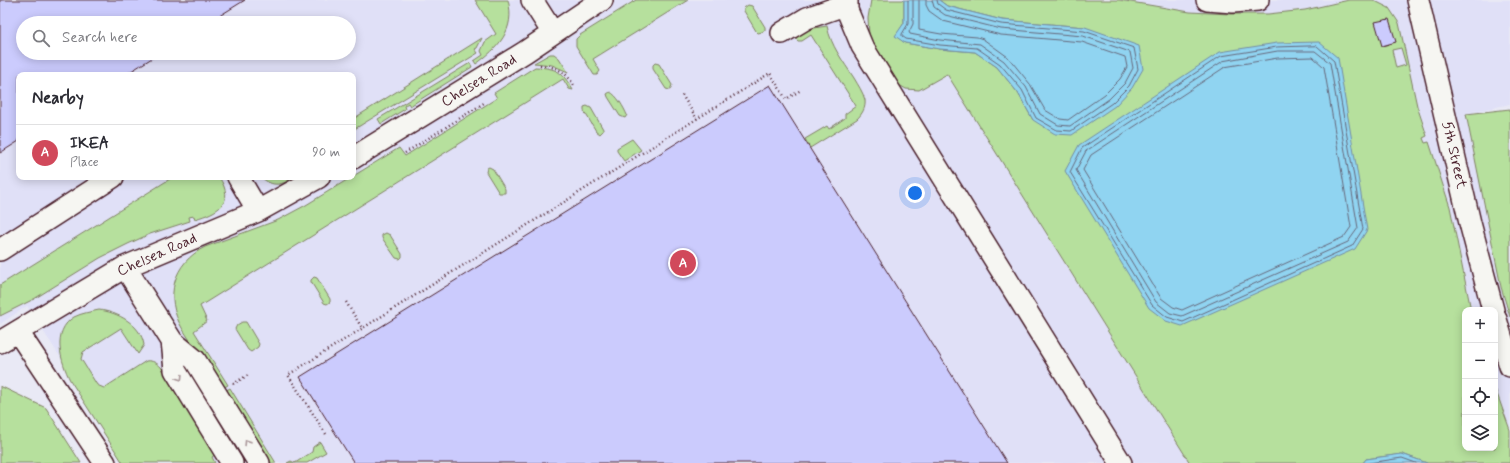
<!DOCTYPE html>
<meta charset="utf-8">
<style>
:root{--surface:#fff;--page:#f7f7f7;--text:#2b2b33;--muted:#7c7c81;--line:#e1e1e2;--accent:#d1495b}
body{margin:0;font-family:Mynerve,sans-serif;background:var(--page);color:var(--text)}
.controls{position:absolute;right:12px;bottom:12px;display:grid;overflow:hidden;border-radius:8px;box-shadow:0 2px 10px #0003}
.controls button{width:36px;height:36px;display:grid;place-items:center;padding:0;border:0;border-bottom:1px solid var(--line);background:var(--surface);color:var(--text);font:20px sans-serif}
.you{position:absolute;left:915px;top:193px;width:14px;height:14px;margin:-10px;border:3px solid #fff;border-radius:50%;background:#1a73e8;box-shadow:0 0 0 6px #1a73e833}
.badge{display:grid;place-items:center;width:26px;height:26px;border-radius:50%;background:var(--accent);color:#fff;font-size:13px;font-weight:700}
.pin{position:absolute;translate:-50% -50%;border:2px solid #fff;box-shadow:0 1px 4px #0006}
.list{margin:0;padding:0;list-style:none}
h2{display:flex;justify-content:space-between;align-items:center;height:52px;margin:0;padding:0 16px;font-size:17px}
h2 small{font-size:13px;font-weight:400;color:var(--muted)}
.list li{display:grid;grid-template-columns:26px 1fr auto;gap:12px;align-items:center;box-sizing:border-box;height:56px;padding:0 16px;border-top:1px solid var(--line)}
.list b{display:block;font-size:15px;white-space:nowrap}
.list p{margin:0;font-size:13px;white-space:nowrap;color:var(--muted)}
.list em{font-size:13px;font-style:normal;color:var(--muted)}
.icon{flex:none;width:22px;height:22px;fill:none;stroke:currentColor;stroke-width:2;stroke-linecap:round;stroke-linejoin:round}
.map{position:relative;flex:none;width:1510px;height:463px;overflow:hidden}
.search{position:absolute;background:var(--surface);box-shadow:0 2px 10px #0003;left:16px;top:16px;width:340px;height:44px;display:flex;align-items:center;gap:10px;box-sizing:border-box;padding:0 14px;border-radius:22px;color:var(--muted);font-size:15px}
.panel{position:absolute;background:var(--surface);box-shadow:0 2px 10px #0003;left:16px;top:72px;width:340px;height:108px;border-radius:8px}
.map>svg:first-child{display:block}
.built{fill:#e0e0f7;fill-rule:evenodd}
.green{fill:#b6e09d;stroke:#808064;fill-rule:evenodd}
.water{fill:#90d4f1;stroke:#748ca2}
.lines{fill:none;stroke-linecap:round;stroke-linejoin:round}
.shore{stroke:#66677a;stroke-width:1}
.building{fill:#cbcbfd;stroke:#4a1f2b}
.minor-casing{stroke:#4a1f2b;stroke-width:24}
.path{stroke:#4a1f2b;stroke-width:2.5;stroke-dasharray:1 3;stroke-linecap:butt}
.minor{stroke:#f6f6f2;stroke-width:21}
.oneway{stroke:#a99598}
.labels{text-anchor:middle;dominant-baseline:central;stroke-width:4;stroke-linejoin:round;paint-order:stroke}
.street-label{font-size:15px;fill:#4a1f2b;stroke:#f6f6f2}
</style>
<div class="map">
<svg width="1510" height="463" viewBox="0 0 1510 463">
<rect width="100%" height="100%" fill="#e9e9f5"/>
<filter id="ink" filterUnits="userSpaceOnUse"><feTurbulence type="fractalNoise" baseFrequency=".025" numOctaves="2"/><feDisplacementMap in="SourceGraphic" scale="8" xChannelSelector="R" yChannelSelector="G"/><feConvolveMatrix kernelMatrix="1 2 1 2 8 2 1 2 1" color-interpolation-filters="sRGB"/></filter>
<g filter="url(#ink)">
<path class="built" d="M0,0H1510V104L1474,112L1510,206V463H129L27,306L0,324ZM23,23H349V53H23ZM19,75H353V177H19ZM1465,310H1495V448H1465Z"/>
<path class="green" d="M475,0H508C516,30 498,48 476,64L474,61L483,55L481,51L485,42L496,34Z
M636,0H688L593,59L600,71L597,75H594L576,46V39L580,35Z
M871,0H904V23L896,36L905,43L939,49L975,52L997,67L1018,93L1033,120L1085,27L1002,20L947,6L939,0H1119L1190,12L1230,14H1268L1305,10L1349,0H1373L1389,8L1399,23L1417,106L1427,136L1423,138L1425,143L1429,142L1450,207L1471,310H1465V448H1495V388L1510,430V463H1427L1402,454L1366,459L1363,463H1190L947,74L919,90L906,89L899,85L873,44L869,35L868,18ZM1401,48L1406,65L1396,68L1392,50Z
M748,5L752,6L765,27V30L762,32L758,33L756,31L744,11V8Z
M827,26C831,46 843,61 854,78C858,85 863,92 865,100C866,108 862,114 857,119L810,148L805,139L827,126L829,129L845,118V114L856,106L811,35L802,41H798L796,39L797,36L808,29Z
M482,38L477,48L475,49L478,53L353,130V119Z
M550,54H554L559,58L568,72L552,65L534,63Z
M470,63L472,67L410,106L408,103L404,106L405,109L381,124L378,119Z
M655,63L659,64L672,85L670,90L666,89L653,69V65Z
M535,67C558,68 562,72 573,90L569,89L563,79L200,306L207,321L194,331L228,385L221,389L182,328C164,297 173,263 205,247L278,220L306,205L399,148L405,156L497,98L494,93Z
M610,92C617,95 624,108 627,115L625,118L620,116L608,97L607,94Z
M587,106L591,108L603,129V131L600,134L596,131L584,111V107Z
M1510,109V317L1501,287L1466,114Z
M632,139L641,150L624,161L617,151V148Z
M489,167L493,169L505,189V193H499L486,172L487,168Z
M173,177H219C236,203 218,212 195,219L194,216L189,217L190,221L150,234L128,244L100,258L34,299L0,316V285Z
M261,177H295C282,185 273,188 261,177Z
M386,233L390,235L402,254V257L400,259L396,258L382,238V235Z
M314,277L317,278L330,299V302L327,304L324,303L311,282V280Z
M99,310C117,312 141,324 144,345L138,354L121,328L83,352L81,359L97,385L104,388L146,361C152,360 157,363 161,367L216,454L212,457L215,463H123L70,380C61,362 51,331 74,317C82,313 90,312 99,310Z
M242,322H246L259,344L258,347L251,352L248,350L235,329L237,325Z
M0,386L46,408L81,463H0Z
M230,388L276,463H267L223,392Z
M320,442L326,452L307,463H287L291,461L295,463L312,452L313,447Z"/>
<path class="water" d="M904,0H939L947,6L1002,20L1085,27L1139,46L1143,69L1132,88L1115,106L1072,135L1055,134L1033,120L1018,93L997,67L975,52L940,49L905,43L895,36L904,23Z
M1319,42L1338,58L1367,230L1355,249L1182,326L1166,321L1149,308L1065,171L1079,145L1220,52L1277,43Z
M1402,454L1427,463H1363L1366,459Z"/>
<g class="lines">
<path class="shore" d="M908,0V24L902,34V36L906,39L940,45L977,48L1000,64L1022,90L1036,118L1057,130L1071,131L1112,103L1129,86L1138,69L1134,48L1084,31L1001,24L946,10L938,4L937,0
M913,0V24L909,32L910,34L940,40L980,44L1004,61L1026,87L1040,114L1058,125L1070,126L1109,99L1125,83L1133,68L1130,52L1083,36L1001,29L945,15L934,7L932,0
M919,0V30L941,34L977,37L983,39L1008,57L1030,84L1045,110L1060,119L1068,120L1105,94L1120,79L1127,67L1125,57L1082,42L1001,35L943,21L929,11L926,5V0
M1317,46L1334,61L1363,229L1352,246L1183,322L1167,317L1152,305L1070,172L1082,148L1221,56L1277,47Z
M1278,51H1315L1330,63L1358,228L1348,242L1182,316L1170,313L1156,302L1076,170L1086,151L1223,61Z
M1278,58L1313,57L1324,67L1351,227L1344,237L1182,310L1173,307L1161,298L1083,170L1091,155L1225,67Z
M1369,463L1402,458L1416,463"/>
</g>
<path class="building" d="M0,0H245L208,23H23V53H160L125,75H19V141L0,153Z
M1389,19L1396,42L1382,46L1375,22Z
M770,85L1007,463H354L300,377Z"/>
<g class="lines">
<defs>
<path id="minor" d="M532,0L553,33
M847,0V10L862,46L1121,463
M1207,0L1233,2L1258,0
M1418,0L1470,223L1493,310
M782,33L807,18L847,4
M353,158L525,52L602,0
M238,177L258,211
M0,250L113,177
M125,267L172,341L195,360L259,463
M1495,316L1510,366
M18,332L105,463
M172,341L175,370L232,463
M0,342L125,267L258,211L319,177"/>
</defs>
<use href="#minor" class="minor-casing"/>
<path class="path" d="M540,65C558,67 566,72 575,87
M682,95L697,119
M405,153L484,103
M346,302L362,328
M233,384L250,374
M326,434L288,375L770,73L786,99L801,90"/>
<use href="#minor" class="minor"/>
</g>
<defs><path id="oneway-chevron" d="M-2-3.5L2.5 0L-2 3.5" fill="none" stroke-width="1.6" stroke-linecap="round" stroke-linejoin="round"/></defs>
<g class="oneway">
<use href="#oneway-chevron" transform="translate(180 378) rotate(58)"/>
<use href="#oneway-chevron" transform="translate(247 442) rotate(-122)"/>
</g>
</g>
<g class="labels">
<g class="street-label">
<text transform="translate(479 81) rotate(-32)">Chelsea Road</text>
<text transform="translate(1454 155) rotate(77)">5th Street</text>
<text transform="translate(157 255) rotate(-24)">Chelsea Road</text>
</g>
</g>
</svg>
<div class="controls">
<button>+</button>
<button>−</button>
<button><svg class="icon" aria-label="locate" viewBox="0 0 24 24"><circle cx="12" cy="12" r="6"/><path d="M12 2v4M12 18v4M2 12h4M18 12h4"/></svg></button>
<button><svg class="icon" aria-label="layers" viewBox="0 0 24 24"><path d="M12 4l9 5-9 5-9-5zM3 14l9 5 9-5"/></svg></button>
</div>
<div class="you"></div>
<div class="pin badge" style="left:683px;top:263px">A</div>
<div class="search"><svg class="icon" aria-label="search" viewBox="0 0 24 24"><circle cx="10" cy="10" r="6"/><path d="M15 15l6 6"/></svg>Search here</div>
<section class="panel">
<h2>Nearby<small></small></h2>
<ul class="list">
<li><span class="badge">A</span><div><b>IKEA</b><p>Place</p></div><em>90 m</em></li>
</ul>
</section>
</div>
